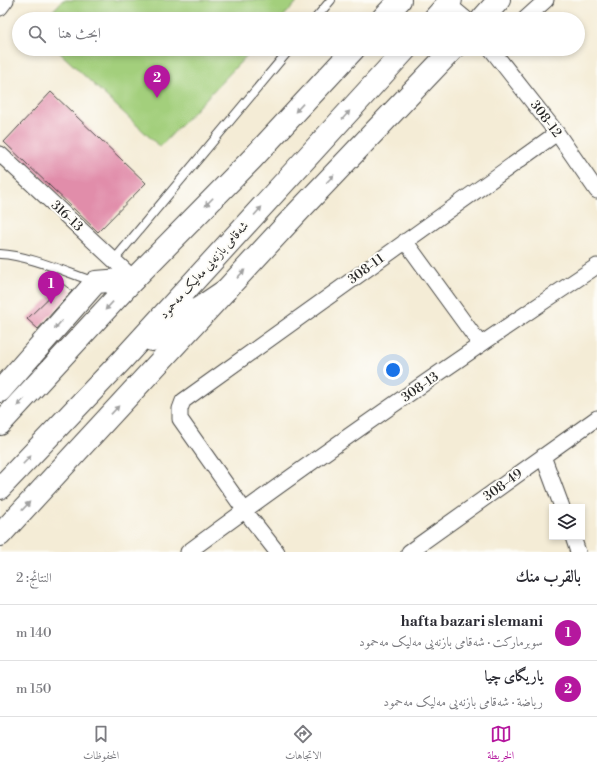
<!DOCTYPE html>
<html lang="ar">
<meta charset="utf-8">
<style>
:root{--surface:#fff;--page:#f2f2f3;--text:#2b2b33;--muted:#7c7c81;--line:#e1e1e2;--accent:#b5179e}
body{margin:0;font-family:"Libre Bodoni",Amiri,serif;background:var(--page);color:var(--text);direction:rtl}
.controls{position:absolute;right:12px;bottom:12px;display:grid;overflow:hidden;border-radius:0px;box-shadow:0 2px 6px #0003}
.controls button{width:36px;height:36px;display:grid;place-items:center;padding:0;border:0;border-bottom:1px solid var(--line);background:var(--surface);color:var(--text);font:20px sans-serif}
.you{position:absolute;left:393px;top:370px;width:14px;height:14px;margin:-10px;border:3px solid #fff;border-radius:50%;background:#1a73e8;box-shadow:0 0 0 6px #1a73e833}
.badge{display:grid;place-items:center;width:26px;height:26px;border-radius:50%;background:var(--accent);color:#fff;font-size:13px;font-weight:700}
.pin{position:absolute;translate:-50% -33px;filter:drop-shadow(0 1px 2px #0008)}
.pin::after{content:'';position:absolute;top:21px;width:14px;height:12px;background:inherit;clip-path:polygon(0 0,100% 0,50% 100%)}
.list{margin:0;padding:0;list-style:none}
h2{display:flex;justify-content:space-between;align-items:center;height:52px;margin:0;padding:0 16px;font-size:17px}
h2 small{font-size:13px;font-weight:400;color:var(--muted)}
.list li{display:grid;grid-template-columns:26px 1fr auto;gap:12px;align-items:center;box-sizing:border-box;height:56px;padding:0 16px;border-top:1px solid var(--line)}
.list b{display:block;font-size:15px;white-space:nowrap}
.list p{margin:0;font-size:13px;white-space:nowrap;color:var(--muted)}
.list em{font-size:13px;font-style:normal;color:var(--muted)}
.icon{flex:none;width:22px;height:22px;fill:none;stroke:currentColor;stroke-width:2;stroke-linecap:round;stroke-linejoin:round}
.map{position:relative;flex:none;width:597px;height:552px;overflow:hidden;direction:ltr}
.search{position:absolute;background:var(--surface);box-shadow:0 2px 6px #0003;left:12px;right:12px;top:12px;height:44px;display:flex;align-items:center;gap:10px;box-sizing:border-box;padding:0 14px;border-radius:22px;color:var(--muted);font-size:15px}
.sheet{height:164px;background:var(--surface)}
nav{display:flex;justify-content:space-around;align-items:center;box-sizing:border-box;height:56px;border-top:1px solid var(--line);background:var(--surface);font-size:11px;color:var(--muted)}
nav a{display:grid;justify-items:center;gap:2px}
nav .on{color:var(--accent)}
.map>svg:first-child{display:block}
.green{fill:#a3cf7c;stroke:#677d54}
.building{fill:#e18daa}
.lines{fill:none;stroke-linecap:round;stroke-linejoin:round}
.lane-casing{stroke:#494845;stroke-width:10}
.street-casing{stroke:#494845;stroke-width:17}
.secondary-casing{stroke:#494845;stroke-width:24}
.highway-casing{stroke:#494845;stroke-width:24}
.lane{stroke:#fff;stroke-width:8}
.street{stroke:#fff;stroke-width:15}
.secondary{stroke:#fff;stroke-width:22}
.highway{stroke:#fff;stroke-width:22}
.oneway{fill:#a0a0a0}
.labels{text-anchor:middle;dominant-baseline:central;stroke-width:4;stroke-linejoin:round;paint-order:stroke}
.street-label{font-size:13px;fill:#2b2b2b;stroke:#fdfcf7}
</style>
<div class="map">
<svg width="597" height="552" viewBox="0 0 597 552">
<rect width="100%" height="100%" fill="#fdfcf7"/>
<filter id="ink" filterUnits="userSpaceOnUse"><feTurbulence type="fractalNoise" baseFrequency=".025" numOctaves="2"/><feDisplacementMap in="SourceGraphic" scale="8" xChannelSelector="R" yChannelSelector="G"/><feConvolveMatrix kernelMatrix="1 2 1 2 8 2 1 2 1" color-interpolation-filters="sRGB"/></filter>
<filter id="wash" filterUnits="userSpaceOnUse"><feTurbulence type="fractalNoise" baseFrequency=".012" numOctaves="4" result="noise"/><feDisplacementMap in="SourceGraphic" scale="16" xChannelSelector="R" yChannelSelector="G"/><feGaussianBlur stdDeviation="0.9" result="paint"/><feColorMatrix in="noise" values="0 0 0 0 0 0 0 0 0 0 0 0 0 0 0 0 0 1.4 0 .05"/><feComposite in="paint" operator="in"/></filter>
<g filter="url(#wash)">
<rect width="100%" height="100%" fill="#f4ecd6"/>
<path class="green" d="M63,0H299L281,19H45Z
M56,49H253L160,147Z"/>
<g id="blocks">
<path class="building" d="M51,92L146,183L98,232L4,142Z
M63,284L72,291L38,329L27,319Z"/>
</g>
</g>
<g filter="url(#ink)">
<use href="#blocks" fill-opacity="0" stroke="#494845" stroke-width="1"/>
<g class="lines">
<defs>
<path id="lane" d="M315,19L331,0
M0,254C28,255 68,273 95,282
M114,260L290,49"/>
<path id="street" d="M448,4L466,19
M0,8L6,0
M525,19L546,0
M491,49L557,133L597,191
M0,154L134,279
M405,241L480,344
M543,456L562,507
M573,537L578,552
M188,552C322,453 459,358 597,266
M277,552L245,511L180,419V409L183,401L557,133
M409,552L597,418"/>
<path id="secondary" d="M482,19L499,0
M0,391L96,282L134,279
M0,535L297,213L453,49"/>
<path id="highway" d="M382,19L400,0
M434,19L451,0
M152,340L226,290
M0,424L134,279L252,159L354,49
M0,488L122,360L406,49"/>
</defs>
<use href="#lane" class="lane-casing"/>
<use href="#street" class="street-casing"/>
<use href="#secondary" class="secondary-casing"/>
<use href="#highway" class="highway-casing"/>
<use href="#lane" class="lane"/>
<use href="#street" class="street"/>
<use href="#secondary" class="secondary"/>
<use href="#highway" class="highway"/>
</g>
<defs><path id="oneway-solid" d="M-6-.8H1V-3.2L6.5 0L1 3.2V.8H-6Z"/></defs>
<g class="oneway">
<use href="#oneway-solid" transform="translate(299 108) rotate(133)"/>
<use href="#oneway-solid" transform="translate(346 115) rotate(-48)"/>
<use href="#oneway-solid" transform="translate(330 179) rotate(-46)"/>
<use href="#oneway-solid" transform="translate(209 202) rotate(134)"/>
<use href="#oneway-solid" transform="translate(258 211) rotate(-48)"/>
<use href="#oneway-solid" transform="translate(241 274) rotate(-47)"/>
<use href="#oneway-solid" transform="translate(109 306) rotate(133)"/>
<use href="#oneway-solid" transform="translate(58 325) rotate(131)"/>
<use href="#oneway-solid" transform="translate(21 402) rotate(133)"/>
<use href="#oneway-solid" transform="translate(115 410) rotate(-47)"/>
<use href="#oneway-solid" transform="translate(27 460) rotate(-46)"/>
<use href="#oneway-solid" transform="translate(26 506) rotate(-47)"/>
</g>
</g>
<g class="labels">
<g class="street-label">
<text transform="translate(546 119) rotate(53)">308-12</text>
<text transform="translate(67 216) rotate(43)">316-13</text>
<text transform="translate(366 269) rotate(-36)">308-11</text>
<text transform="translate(204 270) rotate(-48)">شەقامی بازنەیی مەلیک مەحمود</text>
<text transform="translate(420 387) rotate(-35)">308-13</text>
<text transform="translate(503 485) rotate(-36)">308-49</text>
</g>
</g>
</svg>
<div class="controls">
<button><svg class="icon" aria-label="layers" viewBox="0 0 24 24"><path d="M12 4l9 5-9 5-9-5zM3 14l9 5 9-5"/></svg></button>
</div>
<div class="you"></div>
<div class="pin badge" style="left:51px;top:304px">1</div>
<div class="pin badge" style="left:157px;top:98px">2</div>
<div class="search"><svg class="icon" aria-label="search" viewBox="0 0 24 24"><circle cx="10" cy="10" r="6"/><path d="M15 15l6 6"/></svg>ابحث هنا</div>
</div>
<section class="sheet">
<h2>بالقرب منك<small>النتائج: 2</small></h2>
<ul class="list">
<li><span class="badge">1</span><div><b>hafta bazari slemani</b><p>سوبرماركت · شەقامی بازنەیی مەلیک مەحمود</p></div><em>140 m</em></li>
<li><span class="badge">2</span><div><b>یاریگای چیا</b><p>رياضة · شەقامی بازنەیی مەلیک مەحمود</p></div><em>150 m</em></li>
</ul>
</section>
<nav>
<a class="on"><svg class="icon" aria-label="map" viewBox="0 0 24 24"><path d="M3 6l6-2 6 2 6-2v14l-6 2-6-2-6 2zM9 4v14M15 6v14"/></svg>الخريطة</a>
<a><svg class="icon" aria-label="directions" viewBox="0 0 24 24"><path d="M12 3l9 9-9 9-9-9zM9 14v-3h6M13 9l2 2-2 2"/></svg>الاتجاهات</a>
<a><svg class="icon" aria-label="saved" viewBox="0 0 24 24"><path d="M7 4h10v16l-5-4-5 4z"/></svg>المحفوظات</a>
</nav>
